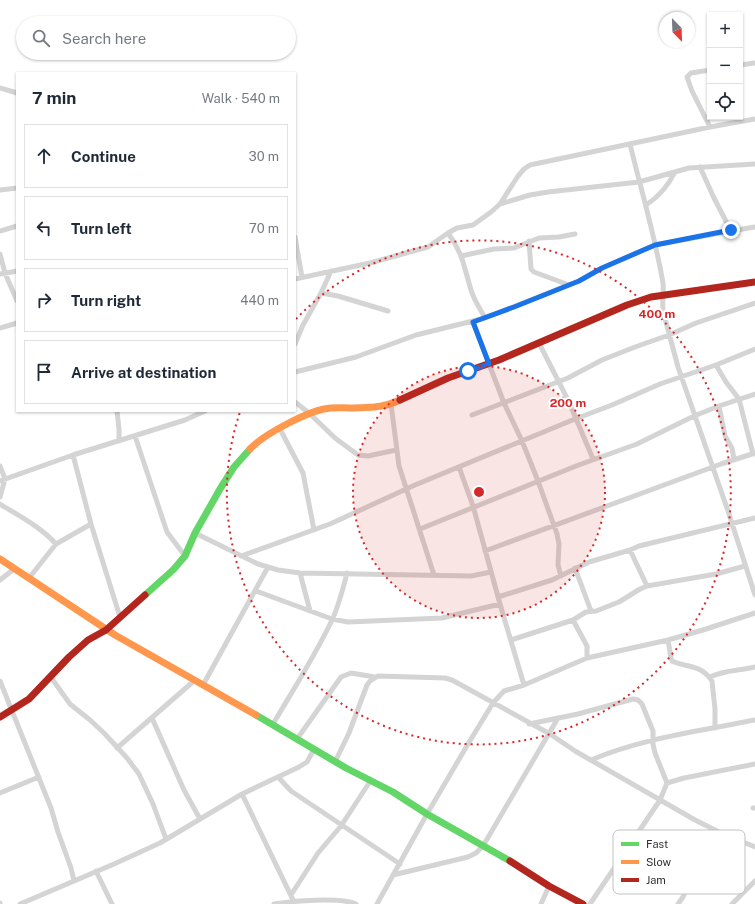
<!DOCTYPE html>
<meta charset="utf-8">
<style>
:root{--surface:#fff;--page:#f2f2f3;--text:#1f2937;--muted:#747a83;--line:#e0e1e3}
body{margin:0;font-family:"Public Sans",sans-serif;background:var(--page);color:var(--text)}
.controls{position:absolute;right:12px;top:12px;display:grid;overflow:hidden;border-radius:0px;box-shadow:0 1px 3px #0004}
.controls button{width:36px;height:36px;display:grid;place-items:center;padding:0;border:0;border-bottom:1px solid var(--line);background:var(--surface);color:var(--text);font:20px sans-serif}
.compass{position:absolute;left:659px;top:12px;width:36px;height:36px;border-radius:50%;background:var(--surface);box-shadow:0 1px 3px #0004;rotate:157deg}
.stop{position:absolute;width:12px;height:12px;margin:-9px;border:3px solid #1a73e8;border-radius:50%;background:#fff}
.stop.end{background:#1a73e8;border-color:#fff;box-shadow:0 1px 4px #0008}
.list{margin:0;padding:0;list-style:none}
h2{display:flex;justify-content:space-between;align-items:center;height:52px;margin:0;padding:0 16px;font-size:17px}
h2 small{font-size:13px;font-weight:400;color:var(--muted)}
.list li{display:grid;grid-template-columns:26px 1fr auto;gap:12px;align-items:center;box-sizing:border-box;height:64px;margin:0 8px 8px;padding:0 8px;border:1px solid var(--line);border-radius:0px}
.list b{display:block;font-size:15px;white-space:nowrap}
.list em{font-size:13px;font-style:normal;color:var(--muted)}
.icon{flex:none;width:22px;height:22px;fill:none;stroke:currentColor;stroke-width:2;stroke-linecap:round;stroke-linejoin:round}
.map{position:relative;flex:none;width:755px;height:904px;overflow:hidden}
.search{position:absolute;background:var(--surface);box-shadow:0 1px 3px #0004;left:16px;top:16px;width:280px;height:44px;display:flex;align-items:center;gap:10px;box-sizing:border-box;padding:0 14px;border-radius:22px;color:var(--muted);font-size:15px}
.panel{position:absolute;background:var(--surface);box-shadow:0 1px 3px #0004;left:16px;top:72px;width:280px;height:340px;border-radius:0px}
.map>svg:first-child{display:block}
.lines{fill:none;stroke-linecap:round;stroke-linejoin:round}
.street{stroke:#d4d4d4;stroke-width:5}
.fast{stroke:#63d668;stroke-width:7}
.slow{stroke:#ff974d;stroke-width:7}
.jam{stroke:#b3261e;stroke-width:7}
.route{stroke:#1a73e8;stroke-width:5}
.ring{fill:none;stroke:#d62828;stroke-width:2;stroke-dasharray:2 4}
.key{fill:#fff;stroke:#c1c1c1;stroke-width:1}
.key-label{font-size:11px;fill:#303030}
.centre{fill:#d62828;stroke:#fff;stroke-width:2}
.ring-label{font-size:12px;text-anchor:middle;font-weight:bold;fill:#d62828;stroke:#fff;stroke-width:4;stroke-linejoin:round;paint-order:stroke}
</style>
<div class="map">
<svg width="755" height="904" viewBox="0 0 755 904">
<rect width="100%" height="100%" fill="#fff"/>
<g class="lines">
<path class="street" d="M740,65L755,63
M0,88L17,93
M710,127L692,91L687,77L691,73L710,70
M630,144C641,190 655,236 663,283C664,292 662,301 663,311L678,367L728,511L755,595
M700,167L714,198L731,231
M0,190L17,188
M500,204L530,195L548,192L639,182L689,168L755,164
M646,205C660,196 668,186 675,172
M0,231L17,226
M448,233C463,253 464,267 471,290C474,300 480,309 485,318
M295,237L302,277
M529,241L531,269L534,272L569,285
M0,254L5,273L17,301
M461,256L494,249L514,248L539,238L559,237L575,234
M331,271L321,293L338,296L388,311
M0,274L17,271
M295,279L370,263L428,247L448,233L457,228L473,225L491,212L500,204L518,176L524,169L530,165L710,127L755,119
M473,322L504,403L522,441L538,481L557,534L559,544L558,565L561,576
M0,328L17,323
M539,343L569,402L593,459
M295,344L303,325L321,293
M716,365L726,382L739,399L753,454
M295,372L356,357L416,335L485,318L579,281L602,268L655,245L731,231L755,227
M295,402L309,413L335,438L358,455L368,456L396,450
M391,404L399,466L434,575
M719,406L725,436L732,448L734,459
M117,411L119,429V441
M472,415L568,378L602,360L635,347L669,335L696,323L755,303
M280,429L303,473L314,530
M135,436L167,532L185,556
M73,455L91,524L120,617
M0,466L5,479L0,497
M459,467L473,506L500,604L524,685
M0,481L73,455L185,420L205,411
M0,504C19,516 41,527 56,544
M420,529L576,466L637,444L694,416L719,406L755,394
M195,533L258,564L278,570L300,573L471,576L491,572
M630,550L647,586
M485,551L721,464L755,453
M241,556L330,524L415,485L575,419L612,405L660,384L716,365L755,349
M575,568L591,611
M300,573L310,611
M29,578L56,544L91,524
M0,580L14,569
M256,591L332,619L348,622L442,618L500,604
M498,597L552,580L589,562L630,550L639,546L755,518
M573,620L587,646V658
M511,640L573,620L586,612L596,611L619,602L640,589L647,586L716,574L745,566
M668,640L671,658L672,661C687,668 701,664 712,681L715,709V728
M50,676L70,704L90,720L104,733L127,758L139,774L153,804L166,839
M710,677C725,670 739,671 755,667
M0,681L51,808L58,832L71,868L74,881
M203,685L268,567
M152,718L184,790L200,819
M273,724C293,690 315,656 332,620C339,605 343,589 347,573
M529,724L578,714L633,699L638,700L642,704L653,731V744L655,753L667,783L660,800L590,904
M297,739L341,677L351,673L375,677
M117,748L195,680
M591,760C643,738 700,731 755,720
M335,762L349,733L367,685L370,681L378,676L445,678L452,680L550,734L575,751L695,820L719,832L755,847
M278,777L291,791L400,864
M667,783L684,778L755,764
M0,793L39,777
M242,794L295,904
M753,808H755
M96,871L112,904
M393,875L468,857L476,853L483,846L558,718
M291,895L318,853L341,826L371,780
M0,903V904
M20,904L114,864L160,843L242,794L299,767L307,762L314,749
M274,904C292,901 340,897 356,904
M377,904L427,814L468,744L493,703L504,691L524,685L587,658L668,640L703,630L755,613
M541,904L549,886
M678,904L683,897L690,880L719,832
M732,904L755,881"/>
<path class="fast" d="M145,595L173,570L185,556L195,533L220,489L234,467L250,449
M256,715L346,768L393,792L427,814L510,861"/>
<path class="slow" d="M250,449C264,434 311,409 331,408C356,407 377,411 400,400
M0,559L115,635L256,715"/>
<path class="jam" d="M400,400L448,378L499,360L627,305L651,297L755,282
M0,717L29,699L69,657L88,640L106,630L145,595
M510,861L549,886L583,904"/>
</g>
<g class="lines">
<path class="route" d="M468,371L489,364L473,322L514,307L579,281L602,268L655,245L731,230"/>
</g>
<circle cx="479" cy="492" r="126" fill="#d62828" fill-opacity=".12"/>
<g class="ring">
<circle cx="479" cy="492" r="126"/>
<path d="M296 319A252 252 0 1 1 240 412"/>
</g>
<rect x="613" y="830" width="132" height="64" rx="6" class="key"/>
<rect x="621" y="842" width="18" height="4" fill="#63d668"/>
<rect x="621" y="860" width="18" height="4" fill="#ff974d"/>
<rect x="621" y="878" width="18" height="4" fill="#b3261e"/>
<g class="key-label">
<text x="646" y="848">Fast</text>
<text x="646" y="866">Slow</text>
<text x="646" y="884">Jam</text>
</g>
<circle cx="479" cy="492" r="6" class="centre"/>
<g class="ring-label">
<text x="657" y="318">400 m</text>
<text x="568" y="407">200 m</text>
</g>
</svg>
<div class="controls">
<button>+</button>
<button>−</button>
<button><svg class="icon" aria-label="locate" viewBox="0 0 24 24"><circle cx="12" cy="12" r="6"/><path d="M12 2v4M12 18v4M2 12h4M18 12h4"/></svg></button>
</div>
<svg class="compass" viewBox="-18 -18 36 36"><path d="M0-13l5 13h-10z" fill="#e53935"/><path d="M0 13l5-13h-10z" fill="#747a83"/></svg>
<div class="stop" style="left:468px;top:371px"></div>
<div class="stop end" style="left:731px;top:230px"></div>
<div class="search"><svg class="icon" aria-label="search" viewBox="0 0 24 24"><circle cx="10" cy="10" r="6"/><path d="M15 15l6 6"/></svg>Search here</div>
<section class="panel">
<h2>7 min<small>Walk · 540 m</small></h2>
<ul class="list">
<li><svg class="icon" aria-label="ahead" viewBox="0 0 24 24"><path d="M12 20V5M6 11l6-6 6 6"/></svg><div><b>Continue</b></div><em>30 m</em></li>
<li><svg class="icon" aria-label="left" viewBox="0 0 24 24"><path d="M17 20v-9H6M10 6l-5 5 5 5"/></svg><div><b>Turn left</b></div><em>70 m</em></li>
<li><svg class="icon" aria-label="right" viewBox="0 0 24 24"><path d="M7 20v-9h11M14 6l5 5-5 5"/></svg><div><b>Turn right</b></div><em>440 m</em></li>
<li><svg class="icon" aria-label="arrive" viewBox="0 0 24 24"><path d="M6 21V4h12l-3 4 3 4H6"/></svg><div><b>Arrive at destination</b></div></li>
</ul>
</section>
</div>
